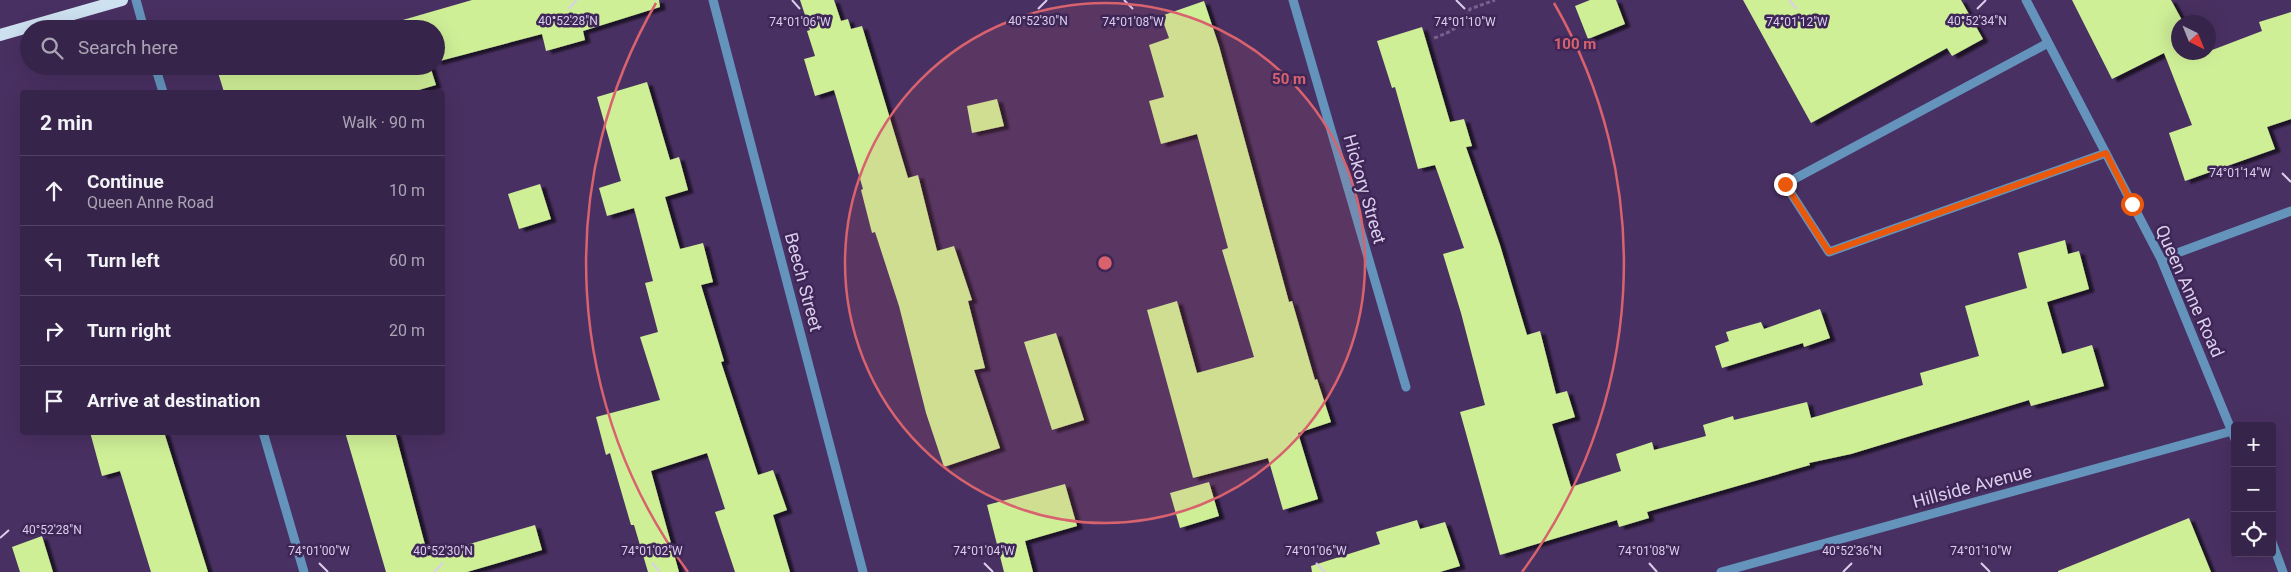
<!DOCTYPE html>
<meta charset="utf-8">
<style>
:root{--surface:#37244a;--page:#3e2c51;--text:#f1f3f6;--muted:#aaa4b5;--line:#514162}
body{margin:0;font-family:Roboto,sans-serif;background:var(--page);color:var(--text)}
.controls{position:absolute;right:15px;bottom:15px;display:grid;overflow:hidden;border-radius:5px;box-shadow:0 5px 20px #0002}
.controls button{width:45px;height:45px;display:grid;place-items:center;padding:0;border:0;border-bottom:1px solid var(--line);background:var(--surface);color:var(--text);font:25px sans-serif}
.compass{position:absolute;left:2171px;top:15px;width:45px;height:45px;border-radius:50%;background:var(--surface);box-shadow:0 5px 20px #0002;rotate:137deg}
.stop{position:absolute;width:15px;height:15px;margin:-11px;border:4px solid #ea580c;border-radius:50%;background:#fff}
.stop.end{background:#ea580c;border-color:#fff;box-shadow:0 1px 5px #0008}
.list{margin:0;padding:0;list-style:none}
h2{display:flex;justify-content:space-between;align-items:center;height:65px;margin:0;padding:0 20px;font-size:21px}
h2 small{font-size:16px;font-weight:400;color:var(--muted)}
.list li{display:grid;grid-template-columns:32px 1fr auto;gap:15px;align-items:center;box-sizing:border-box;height:70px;padding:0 20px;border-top:1px solid var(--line)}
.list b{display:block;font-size:19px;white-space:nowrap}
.list p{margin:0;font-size:16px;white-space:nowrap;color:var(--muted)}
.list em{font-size:16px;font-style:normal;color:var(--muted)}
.icon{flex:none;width:28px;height:28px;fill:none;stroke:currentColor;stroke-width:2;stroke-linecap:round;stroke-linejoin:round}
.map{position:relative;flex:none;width:2291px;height:572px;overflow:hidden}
.search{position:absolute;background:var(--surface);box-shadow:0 5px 20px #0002;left:20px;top:20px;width:425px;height:55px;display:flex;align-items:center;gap:12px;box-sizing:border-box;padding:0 18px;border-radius:28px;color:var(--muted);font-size:19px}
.panel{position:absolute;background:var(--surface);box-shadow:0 5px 20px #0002;left:20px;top:90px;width:425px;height:345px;border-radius:5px}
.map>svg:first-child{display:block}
.building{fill:#cfef97;filter:url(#shadow)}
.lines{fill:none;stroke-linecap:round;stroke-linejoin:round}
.path{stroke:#77618d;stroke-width:3;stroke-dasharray:4 2.5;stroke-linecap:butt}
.minor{stroke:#6494bc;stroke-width:9}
.major{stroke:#cee1f1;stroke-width:12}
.route{stroke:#ea580c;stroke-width:6}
.ticks{fill:none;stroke:#dbceec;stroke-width:2}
.ring{fill:none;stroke:#d8626d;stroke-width:2.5}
.labels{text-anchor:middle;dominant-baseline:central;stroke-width:5;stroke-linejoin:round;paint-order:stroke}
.street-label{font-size:18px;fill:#dbceec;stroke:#3e2657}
.ticks-label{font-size:12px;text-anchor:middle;fill:#dbceec;stroke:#3e2657;stroke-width:5;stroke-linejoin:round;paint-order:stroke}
.centre{fill:#d8626d;stroke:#3e2657;stroke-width:2.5}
.ring-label{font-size:15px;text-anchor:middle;font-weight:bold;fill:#d8626d;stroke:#3e2657;stroke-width:5;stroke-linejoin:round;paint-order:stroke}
</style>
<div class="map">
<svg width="2291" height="572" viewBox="0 0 2291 572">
<defs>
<filter id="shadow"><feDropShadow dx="5.5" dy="3" stdDeviation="1" flood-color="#0009"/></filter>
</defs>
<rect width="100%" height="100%" fill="#493062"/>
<path class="building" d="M472,0H659L660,7L583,31L585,40L546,51L542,34L436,62V29L375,28Z
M800,0H834L841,21L848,19L851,29L862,26L908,178L918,175L937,251L954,246L972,300L968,301L985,368L974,370L1000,448L944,467L926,413L899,306L875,232L872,233L861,190L863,189L834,90L815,96L804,59L815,56L807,31L810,30Z
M1590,0H1616L1625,24L1588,39L1575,6Z
M1743,0H1961L1983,39L1952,56L1947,48L1811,123Z
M2072,0H2171L2183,22H2178V52H2198L2199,55L2262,31L2259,22L2291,12V119L2267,127L2275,149L2185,181L2169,133L2192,125L2164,53L2112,79Z
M1204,1L1219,46L1289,302L1292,301L1315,380L1317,379L1331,422L1298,433L1318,499L1283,510L1268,458L1193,478L1147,310L1177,301L1197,373L1254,357L1222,250L1228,248L1197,134L1161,144L1149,101L1164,97L1149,45L1169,38L1161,16Z
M1422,27L1450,122L1464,119L1472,146L1466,147L1500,245L1527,335L1540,331L1556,394L1567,391L1575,417L1552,424L1571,487L1621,471L1616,454L1652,442L1654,450L1706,436L1703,425L1733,416L1734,420L1807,402L1811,418L1923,385L1920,373L1979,356L1965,306L2027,288L2018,253L2065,240L2068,254L2079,251L2089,289L2047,302L2062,354L2092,345L2104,386L2031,406L2029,400L1851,454L1809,463L1810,465L1647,512L1649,518L1619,527L1617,520L1500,555L1460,412L1485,405L1461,313L1443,254L1464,248L1435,165L1418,169L1395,87L1392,88L1377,41Z
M216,66H430L436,85L412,92H224Z
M647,82L670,160L679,157L688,190L665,197L680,249L703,243L713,282L701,285L724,361L721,362L758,475L773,470L787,510L773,515L790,572H735L715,512L725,509L707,453L651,471L679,572H648L634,525H631L610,453L606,455L596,417L660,400L640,337L658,332L645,283L653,281L634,208L607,216L599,188L621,181L597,97Z
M997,99L1004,126L972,133L967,106Z
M540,184L551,219L519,229L508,194Z
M1820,309L1830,338L1804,347L1803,343L1722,368L1715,346L1729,341L1726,332L1761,322L1764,329Z
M1056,333L1084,420L1052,430L1024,342Z
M90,432H164L208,572H151L120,471L102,476Z
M345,432H395L428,556L535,525L542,550L467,572H386Z
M1209,482L1219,516L1180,528L1170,493Z
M1065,484L1077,526L1025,541L1033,572H1004L987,505Z
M2189,518L2211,572H2058V571Z
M1417,520L1420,529L1445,522L1460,566L1440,572H1312L1311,566L1380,544L1376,532Z
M42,536L53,572H20L12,547Z"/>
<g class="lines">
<path class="path" d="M1434,38C1451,32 1463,26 1470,9L1495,0"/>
<path class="minor" d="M136,0L144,29
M713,0L863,572
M1293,0L1406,387
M2026,0L2161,259L2235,439
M2048,43L1785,184L1829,252L2106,153
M155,66L163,92
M2161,259L2291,211
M263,432L304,572
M2272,542L2283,572
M1721,572L2232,431"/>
<path class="major" d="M0,35L122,0"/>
</g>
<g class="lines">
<path class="route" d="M1785,184L1829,252L2106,153L2132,204"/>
</g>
<path class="ticks" d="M792,0L800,9M1124,0L1133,9M1456,0L1465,9M1789,0L1797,9M568,9L577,0M1038,9L1047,0M1977,9L1986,0M2282,173L2291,182M0,538L9,530M319,563L328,572M652,563L660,572M984,563L993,572M1316,563L1325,572M1649,563L1657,572M1981,563L1990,572M434,572L443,563M1843,572L1852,563"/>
<circle cx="1105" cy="263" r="260" fill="#d8626d" fill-opacity=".12"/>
<g class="ring">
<circle cx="1105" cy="263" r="260"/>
<path d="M688 572A519 519 0 0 1 656 3M1554 3A519 519 0 0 1 1522 572"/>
</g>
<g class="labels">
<g class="street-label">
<text transform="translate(1365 189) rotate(74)">Hickory Street</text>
<text transform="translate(804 282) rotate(75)">Beech Street</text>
<text transform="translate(2190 291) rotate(66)">Queen Anne Road</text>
<text transform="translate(1972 486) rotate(-15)">Hillside Avenue</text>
</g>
</g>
<g class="ticks-label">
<text x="568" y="25">40°52'28"N</text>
<text x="1038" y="25">40°52'30"N</text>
<text x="1977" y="25">40°52'34"N</text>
<text x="800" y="26">74°01'06"W</text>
<text x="1133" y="26">74°01'08"W</text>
<text x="1465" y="26">74°01'10"W</text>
<text x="1797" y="26">74°01'12"W</text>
<text x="2240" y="177">74°01'14"W</text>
<text x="52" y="534">40°52'28"N</text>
<text x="319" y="555">74°01'00"W</text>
<text x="652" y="555">74°01'02"W</text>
<text x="984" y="555">74°01'04"W</text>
<text x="1316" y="555">74°01'06"W</text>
<text x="1649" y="555">74°01'08"W</text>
<text x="1981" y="555">74°01'10"W</text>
<text x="443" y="555">40°52'30"N</text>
<text x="1852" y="555">40°52'36"N</text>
</g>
<circle cx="1105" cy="263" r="8" class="centre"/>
<g class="ring-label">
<text x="1575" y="49">100 m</text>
<text x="1289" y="84">50 m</text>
</g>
</svg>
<div class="controls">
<button>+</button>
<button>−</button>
<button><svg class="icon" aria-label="locate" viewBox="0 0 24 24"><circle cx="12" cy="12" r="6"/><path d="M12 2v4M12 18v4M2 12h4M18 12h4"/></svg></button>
</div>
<svg class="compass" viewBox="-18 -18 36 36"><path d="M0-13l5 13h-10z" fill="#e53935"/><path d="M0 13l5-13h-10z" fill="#aaa4b5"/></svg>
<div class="stop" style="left:2132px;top:204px"></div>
<div class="stop end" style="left:1785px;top:184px"></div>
<div class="search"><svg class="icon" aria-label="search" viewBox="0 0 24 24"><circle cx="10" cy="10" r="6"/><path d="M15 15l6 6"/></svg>Search here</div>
<section class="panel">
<h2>2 min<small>Walk · 90 m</small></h2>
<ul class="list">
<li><svg class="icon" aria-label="ahead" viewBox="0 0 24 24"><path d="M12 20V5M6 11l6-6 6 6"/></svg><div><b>Continue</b><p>Queen Anne Road</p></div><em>10 m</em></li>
<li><svg class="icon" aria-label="left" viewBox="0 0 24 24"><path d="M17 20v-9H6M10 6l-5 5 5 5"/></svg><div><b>Turn left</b></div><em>60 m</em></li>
<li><svg class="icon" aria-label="right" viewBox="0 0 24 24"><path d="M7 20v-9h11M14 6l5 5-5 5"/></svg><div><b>Turn right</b></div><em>20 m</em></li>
<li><svg class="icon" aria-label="arrive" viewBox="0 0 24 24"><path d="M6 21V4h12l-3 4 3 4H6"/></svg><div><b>Arrive at destination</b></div></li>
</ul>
</section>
</div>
